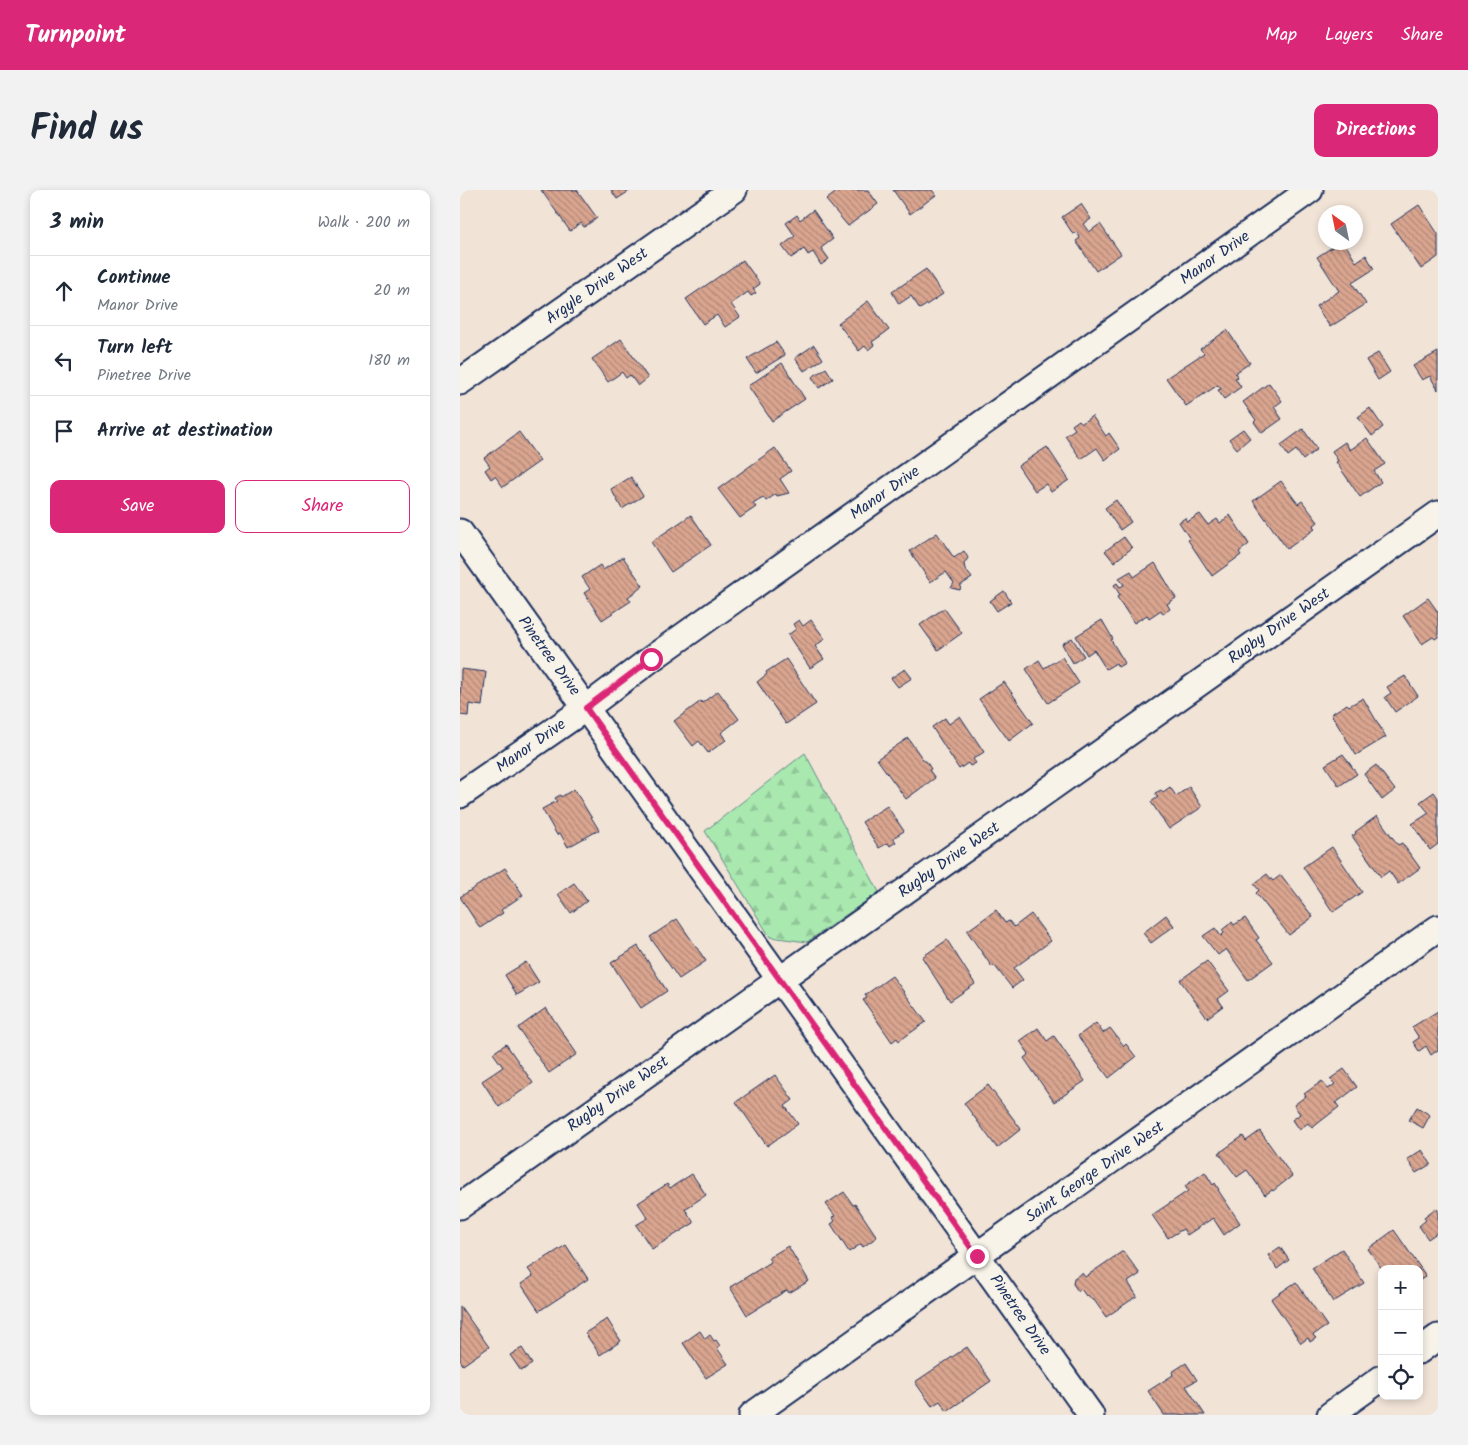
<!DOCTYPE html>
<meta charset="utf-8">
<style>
:root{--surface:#fff;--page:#f2f2f3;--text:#1f2937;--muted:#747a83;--line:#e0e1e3;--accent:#db2777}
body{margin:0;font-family:Kalam,sans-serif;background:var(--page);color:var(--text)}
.controls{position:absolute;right:15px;bottom:15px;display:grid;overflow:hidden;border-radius:10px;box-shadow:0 2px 8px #0003}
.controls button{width:45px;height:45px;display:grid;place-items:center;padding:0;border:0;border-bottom:1px solid var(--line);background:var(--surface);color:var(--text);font:25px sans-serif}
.compass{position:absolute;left:858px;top:15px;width:45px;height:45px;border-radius:50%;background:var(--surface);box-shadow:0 2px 8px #0003;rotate:327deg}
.stop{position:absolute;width:15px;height:15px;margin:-11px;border:4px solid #db2777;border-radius:50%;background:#fff}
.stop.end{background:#db2777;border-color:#fff;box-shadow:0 1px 5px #0008}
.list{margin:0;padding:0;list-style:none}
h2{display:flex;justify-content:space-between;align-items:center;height:65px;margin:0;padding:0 20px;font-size:21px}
h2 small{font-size:16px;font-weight:400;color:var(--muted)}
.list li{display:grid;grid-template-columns:32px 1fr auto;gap:15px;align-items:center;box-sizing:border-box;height:70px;padding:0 20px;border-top:1px solid var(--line)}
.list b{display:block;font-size:19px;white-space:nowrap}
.list p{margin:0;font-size:16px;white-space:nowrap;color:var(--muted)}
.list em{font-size:16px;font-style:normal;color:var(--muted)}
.actions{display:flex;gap:10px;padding:15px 20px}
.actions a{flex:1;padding:11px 0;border:1px solid var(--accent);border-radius:10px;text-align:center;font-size:18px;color:var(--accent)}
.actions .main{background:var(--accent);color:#fff}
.icon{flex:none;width:28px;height:28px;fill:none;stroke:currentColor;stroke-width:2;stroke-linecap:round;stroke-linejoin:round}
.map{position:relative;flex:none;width:978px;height:1225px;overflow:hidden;border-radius:10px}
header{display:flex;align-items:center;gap:30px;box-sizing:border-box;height:70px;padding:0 25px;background:var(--accent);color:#fff}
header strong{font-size:24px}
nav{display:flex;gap:28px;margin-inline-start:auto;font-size:18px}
.intro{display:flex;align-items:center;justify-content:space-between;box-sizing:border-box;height:120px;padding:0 30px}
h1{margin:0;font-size:35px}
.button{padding:12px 22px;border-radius:10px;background:var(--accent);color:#fff;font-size:18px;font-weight:700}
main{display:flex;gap:30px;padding:0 30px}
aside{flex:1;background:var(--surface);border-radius:10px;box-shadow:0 2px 8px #0003}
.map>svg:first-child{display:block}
.forest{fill:url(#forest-firs);stroke:#628c86}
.building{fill:url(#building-back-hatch);stroke:#1b2f5e}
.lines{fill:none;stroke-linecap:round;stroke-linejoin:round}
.street-casing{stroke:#1b2f5e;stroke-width:29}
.street{stroke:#f7f3e8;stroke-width:25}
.route{stroke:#db2777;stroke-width:6}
.labels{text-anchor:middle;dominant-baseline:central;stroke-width:4;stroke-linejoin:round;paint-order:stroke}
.street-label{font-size:16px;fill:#1b2f5e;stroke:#f7f3e8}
</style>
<header>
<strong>Turnpoint</strong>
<nav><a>Map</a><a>Layers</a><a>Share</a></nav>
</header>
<div class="intro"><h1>Find us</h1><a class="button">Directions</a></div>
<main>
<aside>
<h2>3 min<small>Walk · 200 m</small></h2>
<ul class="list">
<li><svg class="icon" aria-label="ahead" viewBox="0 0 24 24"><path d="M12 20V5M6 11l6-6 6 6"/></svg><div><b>Continue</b><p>Manor Drive</p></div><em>20 m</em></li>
<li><svg class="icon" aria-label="left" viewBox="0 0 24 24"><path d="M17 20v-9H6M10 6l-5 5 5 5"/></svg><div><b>Turn left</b><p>Pinetree Drive</p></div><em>180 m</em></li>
<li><svg class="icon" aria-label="arrive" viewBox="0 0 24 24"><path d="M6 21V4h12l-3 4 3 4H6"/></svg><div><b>Arrive at destination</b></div></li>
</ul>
<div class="actions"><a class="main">Save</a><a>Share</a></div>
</aside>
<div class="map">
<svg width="978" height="1225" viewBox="0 0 978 1225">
<defs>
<pattern id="forest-firs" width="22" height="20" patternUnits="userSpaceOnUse" patternTransform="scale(1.25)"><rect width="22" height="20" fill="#a9e8af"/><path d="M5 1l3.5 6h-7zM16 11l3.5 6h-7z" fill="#91c799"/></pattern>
<pattern id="building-back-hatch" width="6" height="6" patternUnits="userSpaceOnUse" patternTransform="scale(1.25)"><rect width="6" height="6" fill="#daa58f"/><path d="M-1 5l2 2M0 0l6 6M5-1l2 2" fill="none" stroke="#b08778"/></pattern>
</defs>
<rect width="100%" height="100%" fill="#f1e3d6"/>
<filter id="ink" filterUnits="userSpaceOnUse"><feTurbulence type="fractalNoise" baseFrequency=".02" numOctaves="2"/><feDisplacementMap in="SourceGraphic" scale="10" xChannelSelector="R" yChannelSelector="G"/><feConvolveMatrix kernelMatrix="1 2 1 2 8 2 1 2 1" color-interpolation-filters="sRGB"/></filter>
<g filter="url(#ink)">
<path class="forest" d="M345,563L419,702L347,752L310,747L245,641Z"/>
<path class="building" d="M81,0H117L137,28L124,37L121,33L110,41Z
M151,0H171L157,9Z
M379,0H408L418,14L388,36L366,10Z
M433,0H472L476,5L450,24Z
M621,14L631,29L623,34L629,42L640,34L661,64L636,81L616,51L620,48L617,42L613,44L602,27Z
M959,15L978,44V67L961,79L931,34Z
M353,20L373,49L361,58L369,69L361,75L353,62L348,65L344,59L331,68L322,56L335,46L326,33L337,25L340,30Z
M880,52H884L896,72L906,65L914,79L892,93L906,114L870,137L856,116L879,101L857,67Z
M283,70L300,94L293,99L296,103L291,106L288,102L271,114L280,127L265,137L257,125L243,134L226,109Z
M466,79L483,104L460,119L451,106L439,114L432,102Z
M408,111L429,140L412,152L414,155L408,160L405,156L399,161L378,133Z
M767,140L790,173L775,183L778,187L775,188L781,197L764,209L758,200L761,199L758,195L726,216L706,188L744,163L740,159Z
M161,149L188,188L178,196L170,185L166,188L162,182L148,192L132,169Z
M316,152L325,165L296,183L287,169Z
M354,155L363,169L344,181L335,168Z
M978,162V200L970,186L962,190L953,176Z
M918,163L930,182L918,190L906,170Z
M322,173L345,209L312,231L288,196Z
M366,178L373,189L359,198L352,187Z
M809,193L822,211L814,217L822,229L802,243L794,232L796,230L783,212Z
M910,218L923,237L912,246L898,227Z
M632,226L646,246L649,243L660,259L645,270L637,258L621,269L605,246L615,239L612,235L619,230L622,233Z
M783,239L790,248L777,259L769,249Z
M843,239L857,259L843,270L836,260L828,266L821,255Z
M59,242L80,271L43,297L35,286L31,289L25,280L30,276L24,268Z
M907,248L925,274L914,281L921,292L900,307L876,272L878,271L872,261L885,252L890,260Z
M587,257L609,290L591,302L586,294L575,301L558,276Z
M315,258L331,281L320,289L329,303L317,306L316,304L306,311L303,307L293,313L296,317L280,328L258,299Z
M171,287L183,306L162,319L151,299Z
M821,291L838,314L842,311L858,332L853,336L855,339L827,359L793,311Z
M656,310L671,332L660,340L645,318Z
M740,324L748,335L757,329L760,333L770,325L789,354L779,362L781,365L752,386L728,350L730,349L719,332L725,328L727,332Z
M231,325L251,355L211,382L191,352Z
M477,343L494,368L504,361L508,368L504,374L505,379L512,388L501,395L500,400L491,398L494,393L486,382L470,392L450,361Z
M664,347L672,358L654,372L645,361Z
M163,367L183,396L168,407L171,411L142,430L124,403L130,399L122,387L140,375L143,380Z
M695,373L716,408L707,414L710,419L703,424L701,420L689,428L687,425L674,433L657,407L660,405L654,395L657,393L660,397L664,395L659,388L671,381L674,387Z
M544,401L551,412L537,421L530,411Z
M968,408L978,422V447L975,449L973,447L962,454L943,426Z
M484,418L502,443L478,460L460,435Z
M339,430L343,436L351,430L365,449L355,456L364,469L350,478L328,445L336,439L333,434Z
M642,430L653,449L651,450L665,473L658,477L656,473L646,479L634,460L627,465L616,446Z
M612,448L624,466L613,473L602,454Z
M602,467L619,493L588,513L566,479L579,470L584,478Z
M326,469L356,514L326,534L297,492L307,484L306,482Z
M1,479L26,482L22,516L9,514L8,526L0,525Z
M445,479L452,488L438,497L431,488Z
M945,486L958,506L935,522L925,507L931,503L927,497Z
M544,492L573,533L549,551L519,509Z
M258,501L279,529L261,543L266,550L248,563L239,551L233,556L214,531L241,511L242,513Z
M903,508L926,547L896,565L871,524L887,514L889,516Z
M500,526L524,562L513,569L516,573L510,576L508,573L499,579L472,537L485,528L489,534Z
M448,548L464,571H466L471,579L469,580L475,588L446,609L417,569Z
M883,564L897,584L879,596L865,575Z
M916,575L935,600L922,610L904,584Z
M710,597L716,606L729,597L742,617L709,639L691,612L698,607L695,603L701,600L703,602Z
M114,599L139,640L108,657L100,643L97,645L82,619L97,611L95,608L100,605L101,607Z
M974,602L978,608V654L970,660L952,634L969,623L960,612Z
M427,616L444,641L433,648L436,652L430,656L428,653L419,658L402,632Z
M917,626L938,655L942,653L960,678L938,694L929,681L921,687L892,646L896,644L895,642Z
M872,657L902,702L873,722L843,677Z
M45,678L63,705L41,720L43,723L20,738L0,707Z
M807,684L813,691L821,685L853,727L829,745L796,703L799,700L794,694Z
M114,693L127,711L111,723L98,704Z
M536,720L545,733L549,731L554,737L571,724L591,751L554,778L563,790L552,798L534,775L532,777L507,741Z
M706,725L714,736L691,753L683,743Z
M785,728L799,748L796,750L813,772L788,790L766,759L758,765L743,746L755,738L761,746L764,743L762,740L772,732L774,735Z
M217,729L246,771L219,789L190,747Z
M487,750L515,794L490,811L462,767Z
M178,756L207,801L181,818L151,773Z
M747,771L769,801L758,809L763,816L747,828L720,790Z
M66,772L79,792L57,805L45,785Z
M432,786L466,832L439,851L437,848L432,852L403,810L407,808L405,805Z
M86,818L117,864L89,883L58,838Z
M978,821V860L971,865L966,856L959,861L953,852L959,848L952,837Z
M636,833L643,843L650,838L664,856L666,854L676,867L649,888L618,846Z
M578,838L587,851L594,846L625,891L594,912L564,868L569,864L560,851Z
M46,854L73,893L39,917L22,891L43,877L33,863Z
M884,879L897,897L876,913L879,917L852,938L848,933L839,940L832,930L840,924L834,915L846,906L844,904L862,891L868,899L875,894L870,889Z
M315,885L333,910L325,916L338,934L307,956L276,912Z
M528,895L561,939L537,958L504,913Z
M957,917L970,925L963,938L949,930Z
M800,941L832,986L813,1001L812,1000L805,1005L787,980L777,987L759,963L783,946L786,951Z
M962,960L971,974L956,983L947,969Z
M745,982L753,995L755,993L759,1000H758L780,1033L764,1045L753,1028L727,1045L723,1039L708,1048L692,1025L728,1001L725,996Z
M232,984L246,1005L225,1019L234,1033L192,1059L176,1035L188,1028L178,1013L207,994L210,998Z
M384,1002L393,1015L395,1014L417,1047L403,1057L401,1054L389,1062L371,1034L375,1031L372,1027L375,1026L366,1014Z
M976,1018L978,1020V1042L968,1049L959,1036L966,1030L964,1027Z
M934,1040L966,1086L959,1091V1079H922L908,1059Z
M106,1055L128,1089L79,1121L61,1094L73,1086L68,1079Z
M328,1056L349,1091L329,1103L327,1100L287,1125L270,1097L311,1072L308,1068Z
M820,1057L829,1070L817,1079L808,1065Z
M882,1059L904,1093L873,1112L852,1078Z
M663,1061L680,1084L668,1092L677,1106L646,1127L634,1110H632L628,1105L626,1106L621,1099L618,1101L613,1094L614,1088L622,1083L625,1087Z
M836,1092L867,1136L853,1145L856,1148L850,1152L848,1148L841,1153L811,1109Z
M0,1116L29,1157L3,1175L0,1170Z
M147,1129L161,1151L140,1165L125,1143Z
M240,1141L245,1149L250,1145L254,1151L256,1150L260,1156L257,1158L268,1174L246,1188L223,1153Z
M507,1157L531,1191L487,1221L480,1211L472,1216L455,1192Z
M62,1158L72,1174L61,1181L50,1165Z
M726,1173L737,1190L726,1196L745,1225H704L688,1201L713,1185L712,1182Z"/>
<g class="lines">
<defs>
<path id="street" d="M0,192L274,0
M0,342L631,1225
M0,605L126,518L191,469L850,0
M0,1016L978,324
M959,1161L978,1147
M292,1225L978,738
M870,1225L922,1188"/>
</defs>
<use href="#street" class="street-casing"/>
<use href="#street" class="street"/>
</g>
</g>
<g class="lines" filter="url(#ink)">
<path class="route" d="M191,469L126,518L517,1066"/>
</g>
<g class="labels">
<g class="street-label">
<text transform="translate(755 68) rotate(-35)">Manor Drive</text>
<text transform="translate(137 96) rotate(-35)">Argyle Drive West</text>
<text transform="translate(425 303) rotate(-35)">Manor Drive</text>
<text transform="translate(819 436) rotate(-35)">Rugby Drive West</text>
<text transform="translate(89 466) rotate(54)">Pinetree Drive</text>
<text transform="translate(71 556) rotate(-35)">Manor Drive</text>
<text transform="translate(489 670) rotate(-35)">Rugby Drive West</text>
<text transform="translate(158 904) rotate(-35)">Rugby Drive West</text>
<text transform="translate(635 982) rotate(-35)">Saint George Drive West</text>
<text transform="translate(560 1125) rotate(55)">Pinetree Drive</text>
</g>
</g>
</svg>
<div class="controls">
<button>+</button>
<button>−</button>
<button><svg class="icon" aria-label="locate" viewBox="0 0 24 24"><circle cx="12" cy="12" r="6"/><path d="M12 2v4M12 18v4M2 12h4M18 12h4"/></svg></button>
</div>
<svg class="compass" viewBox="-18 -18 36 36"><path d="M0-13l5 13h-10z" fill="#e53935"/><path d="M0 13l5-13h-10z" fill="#747a83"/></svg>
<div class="stop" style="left:191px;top:469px"></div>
<div class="stop end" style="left:517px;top:1066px"></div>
</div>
</main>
